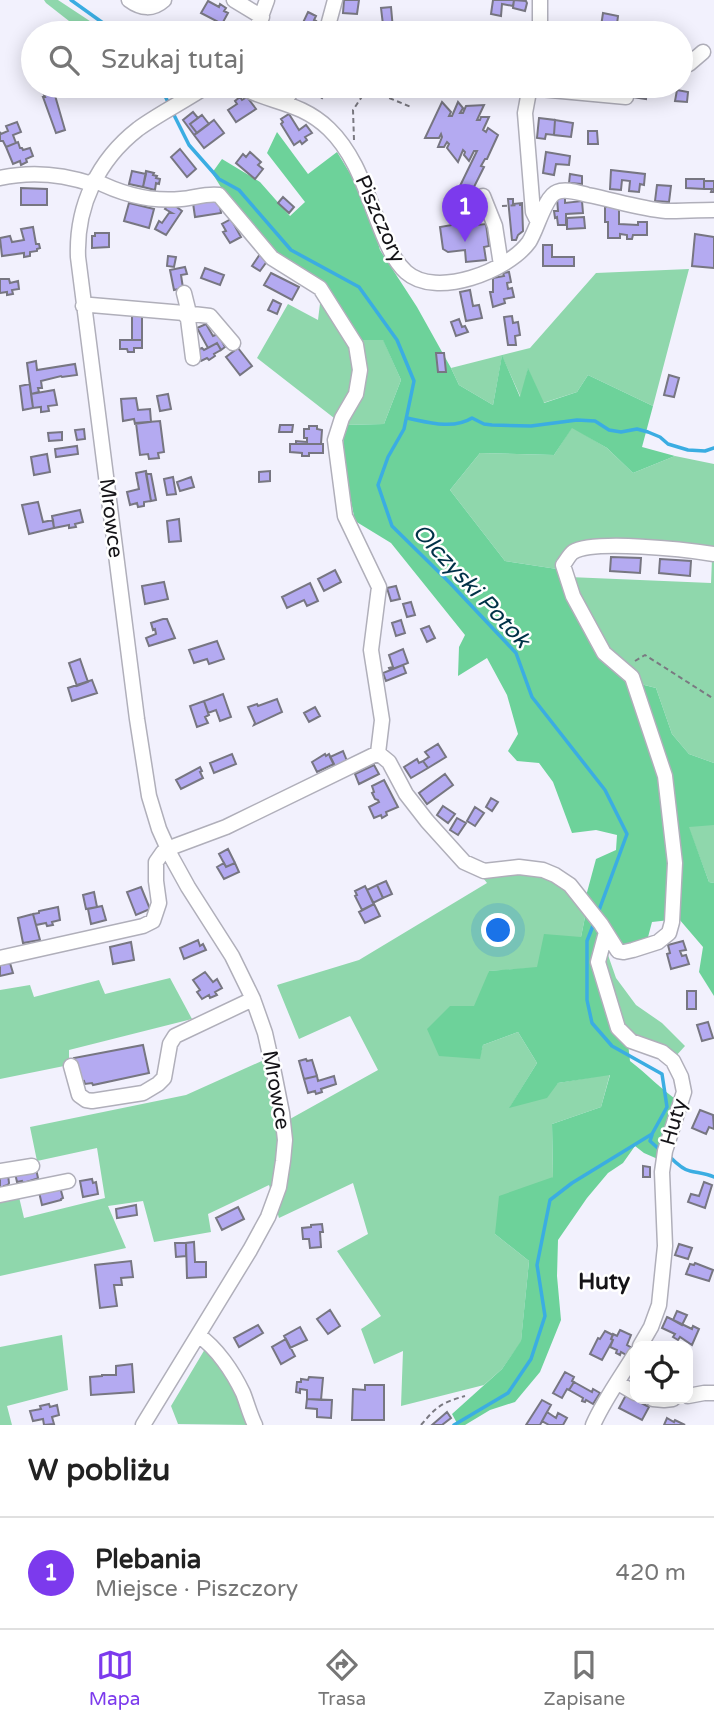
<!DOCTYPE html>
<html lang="pl">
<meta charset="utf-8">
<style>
:root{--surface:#fff;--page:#f6f6f6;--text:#222;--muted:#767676;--line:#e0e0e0;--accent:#7c3aed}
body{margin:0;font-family:"Varela Round",sans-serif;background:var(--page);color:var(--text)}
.controls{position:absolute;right:21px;bottom:21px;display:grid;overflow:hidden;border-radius:14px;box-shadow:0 4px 18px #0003}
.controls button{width:63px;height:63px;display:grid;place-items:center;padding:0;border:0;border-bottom:2px solid var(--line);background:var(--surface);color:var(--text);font:35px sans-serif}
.you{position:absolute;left:499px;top:931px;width:24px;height:24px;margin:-18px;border:5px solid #fff;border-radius:50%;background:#1a73e8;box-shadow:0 0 0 10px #1a73e833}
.badge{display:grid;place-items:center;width:46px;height:46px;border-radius:50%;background:var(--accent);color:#fff;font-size:23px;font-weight:700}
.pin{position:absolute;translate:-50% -58px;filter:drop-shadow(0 2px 4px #0008)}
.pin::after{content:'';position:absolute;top:37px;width:24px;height:21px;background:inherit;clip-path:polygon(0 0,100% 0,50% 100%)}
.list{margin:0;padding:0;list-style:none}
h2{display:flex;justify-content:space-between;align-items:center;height:91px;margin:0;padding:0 28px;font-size:30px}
h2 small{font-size:23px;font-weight:400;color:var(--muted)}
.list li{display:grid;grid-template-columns:46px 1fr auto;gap:21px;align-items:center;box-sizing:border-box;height:112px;padding:0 28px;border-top:2px solid var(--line)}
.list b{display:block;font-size:26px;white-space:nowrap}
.list p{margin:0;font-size:23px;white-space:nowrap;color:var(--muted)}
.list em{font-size:23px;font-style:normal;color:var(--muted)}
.icon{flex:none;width:38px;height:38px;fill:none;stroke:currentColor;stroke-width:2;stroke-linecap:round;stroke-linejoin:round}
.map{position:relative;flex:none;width:714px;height:1425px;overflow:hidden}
.search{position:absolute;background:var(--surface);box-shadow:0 4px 18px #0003;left:21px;right:21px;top:21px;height:77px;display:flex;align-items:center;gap:18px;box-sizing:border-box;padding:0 24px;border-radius:38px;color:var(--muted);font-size:26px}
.sheet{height:203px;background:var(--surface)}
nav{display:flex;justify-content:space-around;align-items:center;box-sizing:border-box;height:98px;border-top:2px solid var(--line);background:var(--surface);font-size:19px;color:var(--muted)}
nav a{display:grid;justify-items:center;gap:4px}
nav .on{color:var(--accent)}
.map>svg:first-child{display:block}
.green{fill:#8fd7ac}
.forest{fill:#6dd29a}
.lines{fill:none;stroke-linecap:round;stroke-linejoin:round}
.stream{stroke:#3bade2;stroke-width:3.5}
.building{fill:#b4aaf1;stroke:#777681;stroke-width:2}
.minor-casing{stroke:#b0afba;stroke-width:17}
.path{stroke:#7a7981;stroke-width:2;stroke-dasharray:5 3.5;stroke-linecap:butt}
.minor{stroke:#fff;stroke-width:14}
.labels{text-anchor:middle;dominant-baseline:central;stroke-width:5;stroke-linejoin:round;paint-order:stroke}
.street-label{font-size:21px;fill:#151418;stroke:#fff}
.water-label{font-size:23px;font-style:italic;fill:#003247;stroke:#fff}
.neighbourhood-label{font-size:23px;font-weight:bold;fill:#151418;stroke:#fff}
</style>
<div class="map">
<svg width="714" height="1425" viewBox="0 0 714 1425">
<rect width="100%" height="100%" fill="#f2f1fd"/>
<path class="green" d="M44,0H58L108,33H89L69,21L46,3Z
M689,269L653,406L588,375L577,392L543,403L528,369L521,398L502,356L493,405L459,385L451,368L530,348L596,273Z
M322,287L383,339L401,380L384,424L343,425L257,358L288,304L318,320Z
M572,427L607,448L633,473L675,456L714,464V552L586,544L557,569L505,561L450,490L480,453L554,455Z
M712,559H714V763L689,754L672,734L656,688L637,683L608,651L569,577L711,583Z
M713,824L714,825V883L709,882L688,826Z
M523,870L551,875L586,912L581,937L537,968L489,971L479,1059L483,1045L518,1032L537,1063L510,1107L558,1083L610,1074L601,1107L552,1124L553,1177L495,1234L529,1261L521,1342L502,1369L484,1385L401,1406L403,1351L374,1364L361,1329L381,1316L337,1251L368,1234L353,1183L279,1218L269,1185L208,1214L211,1232L154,1242L143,1201L108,1206L126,1248L0,1276V1200L19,1197L24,1218L105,1198L97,1148L37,1161L30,1127L186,1095L264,1060L281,1124L378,1070L350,1016L299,1039L277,985L359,960L487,883L480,874Z
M603,954L608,955L616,978L636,1005L662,1023L685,1046L675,1057L640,1040L622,1028Z
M170,978L192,1019L69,1050V1065L0,1079V990L30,985L34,997L99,980L105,994Z
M62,1335L68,1390L7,1406L12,1425H0V1347Z
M205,1349L227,1374L249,1425L178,1424L171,1406Z"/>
<path class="forest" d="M277,132L308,174L337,152L365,198L380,250L417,307L451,368L459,385L493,405L502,355L520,397L528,368L544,403L577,392L588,375L653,406L642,447L675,456L633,473L607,448L572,428L554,455L480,453L450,490L505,561L557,569L566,595L577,619L604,659L625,680L656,688L672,734L689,754L714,763V825L689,827L709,882L714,883V996L699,972L703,947L679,919L652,922L647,941L632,947L619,945L586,896L596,859L616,850L617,835L596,830L572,833L553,782L539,763L517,761L508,751L518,734L507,695L487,658L458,676L459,647L465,635L391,543L355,521L344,467L343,425L384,424L401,380L383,340H355L322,287L272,257L236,211L212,173L222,159L260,182L290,216L305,202L267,153Z
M586,912L602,932L596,964L628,1043L630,1061C647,1074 661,1089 678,1101L660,1160L644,1153L635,1146L623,1163L608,1173L587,1198L558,1240L557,1276L561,1320L540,1372L515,1402L490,1410L465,1425H458L452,1414L502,1369L521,1341L529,1261L495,1234L499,1196L553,1177L552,1124L601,1107L610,1075L558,1083L547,1098L509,1108L537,1063L518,1032L483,1045L480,1059L439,1056L427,1029L450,1006H474L489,971L537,967L544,934L581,937Z"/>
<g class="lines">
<path class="stream" d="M71,0L117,33
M160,86L169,104
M172,111L189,145L219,179L239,190L291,250L359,287L397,340L414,381L404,429L388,457L378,485L392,526L450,583L516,653L532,697L605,790L627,834L598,913
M407,418C427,422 453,430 472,418L484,424L492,425L531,426L577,420L595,421L609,430L621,432L637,429L648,432L660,437L668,444L688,450L705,451L714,448
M652,1135L650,1141L661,1151
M670,1157C675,1162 683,1170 690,1171C699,1173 706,1173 714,1177
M454,1425L508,1393L531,1359L545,1316L537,1265L550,1200L572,1183L652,1134L667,1107L662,1074L612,1046L592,1023L587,1000V941L594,923"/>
</g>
<path class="building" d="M344,0H359L357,14L343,13Z
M493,0H514L513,6L502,4L501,16L491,14Z
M514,0L526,1L527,3L525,11L513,8Z
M208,1L219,7L220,4L226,8L224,11L228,13L222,24L201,13Z
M391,7L393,29L399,28L400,33H384L381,8Z
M308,12L316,16L314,20L316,21L314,24L323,27L320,33H307L300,29Z
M603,13L618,16L617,24L611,23L610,30L613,31V33H600Z
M306,86H330L322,98Z
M632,86L647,87L646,99L632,97L633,90H631Z
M677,90L688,92L687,102L675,101Z
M54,92L65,130L56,133L43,97H45L44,95Z
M240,97L242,100L247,97L256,109L236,122L228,110L237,104L235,101Z
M442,102L451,112L449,116H452L458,102L463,108L460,113H463L466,106L484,105L477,120H480L481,117H489L483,130L486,132L488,128L498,135L487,159H485L481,166L484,167L474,187L466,186L465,189L459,188L477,151H474L469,161L464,155L465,152L463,150L458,162L447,148L449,144L447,142L444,147H438L442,137L441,134L439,138H425Z
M193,112L198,118L190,124L197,133L194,135L183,120Z
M289,114L299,130L306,125L312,133L305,137L307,140L302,144L300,141L294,145L281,124L283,122L281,119Z
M202,115L209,124L197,133L190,124Z
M539,118L555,120L554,135L546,134L545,139L537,138Z
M214,120L224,133L204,148L194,135Z
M555,120L573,123L571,137L554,135Z
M17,122L21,132L13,135L16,143L6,147L3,141H0V132L1,134L8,131L6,126Z
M588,131H597L598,144H588Z
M18,142L20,148H22L23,150L30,148L33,156L26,159L27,162L21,165L20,161L13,164L6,147Z
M180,149L196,169L187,177L171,157Z
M250,152L261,162L258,165L263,169L255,179L236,163L243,154L246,157Z
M546,152L570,156L569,165L556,164L554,175L543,173Z
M611,170L645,174L644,185L640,184L639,192L629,191L630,181L622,180L621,190L610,189Z
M132,171L146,174L143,187L129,184Z
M146,171L154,173L153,175L157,176L156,178L160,179L159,184L156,183L155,190L143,187Z
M570,174L582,176V184L569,183Z
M686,179H704V189L686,188Z
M704,181H714V192H711L712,189H704Z
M657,185L671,186L669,202L655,201Z
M21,188L47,189V205H21Z
M283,197L294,207L289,213L278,203Z
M219,198L221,213L195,217L193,203Z
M557,198H565V203L582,201L583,213L566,214V225H558L557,217L555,218L554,211H558Z
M508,199H513V204L522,203L523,231L518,235L516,240H512Z
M170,202L182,211L166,235L155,229L159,221L162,223L169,213H172L165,209Z
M129,203L154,209L149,228L124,221Z
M605,207H619V224L638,225V222H647V235H633L632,239H627V235L620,234V238H608V222H605Z
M584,217L585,228L567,229V218Z
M231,219L241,237L230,243L223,232L226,231L222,224Z
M466,220L467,226L486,224L489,246L484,247L486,260L466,262L465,250L448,252L443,249L440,227L452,225L451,222Z
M33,227L36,244H39L40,248L37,249V251L30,252V256L24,257V253L2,256L0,238L10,236L12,242L24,240L21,229Z
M95,233H109V247L92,248V236H95Z
M695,234L714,237V268L692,266Z
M543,245H552V257H574V266H543Z
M260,254L268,260L260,271L252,266Z
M168,256L176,257L174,267L167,266Z
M185,267L187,274L181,275L183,288L174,290L170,270Z
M205,268L224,275L220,285L201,278Z
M509,272L511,282L507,283L508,289L512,288L514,297L504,299L505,303L493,307L490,292H493V278L504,276L503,273Z
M271,273L299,287L292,300L264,285Z
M0,279H9L10,283L18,281L19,289L12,290L13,294L7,295V292L0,293Z
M470,290L473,306L479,305L482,318L466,321L460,292Z
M273,300L281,304L277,314L268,310Z
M132,315H142V340H132Z
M512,316L513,323L518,322L520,335L515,336L516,345H508L504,317Z
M459,319L462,327L465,326L468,332L456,336L451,322Z
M206,324L213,336L218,334L225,347L221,350L217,343L208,348L197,328Z
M120,340H142V348H134V352H128L127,349H120Z
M217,343L221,350L214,354L215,356L209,360L207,358L201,361L195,351L202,348L204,350Z
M238,348L252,366L240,375L226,357Z
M436,353H444L446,372H438Z
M36,361L37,370L75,364L77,375L62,377L61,376L41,381L42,388H38L39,392L31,394L27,363Z
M669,375L679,378L674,397L664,395Z
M30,384L33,408L23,410L20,386Z
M54,390L57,405L48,406L49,411L41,412V407L33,408L31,394Z
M168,394L171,409L160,411L157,396Z
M136,398L138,410L150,409L151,422L135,424L134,419L123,421L121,399Z
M160,421L164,452L158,453L159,458L149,459L148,454L140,455L136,423Z
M280,425H293L292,432H279Z
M309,426H317V429L322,430L321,444H296V441L307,442V438H304V429H309Z
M84,429L85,439L77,440L75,430Z
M62,432V440L49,441L48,433Z
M290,444H323V453H309V456H302V453L290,452Z
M77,446L78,454L56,457L55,449Z
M47,454L50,472L34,475L31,457Z
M146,471L151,501L144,502V506L138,507L137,503L130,505L127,492L139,489L136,473Z
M270,471V481L259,482V472Z
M146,474H151L156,500L151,501Z
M173,477L176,494L167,495L164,479Z
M191,477L194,487L180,491L177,482Z
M38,502L43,522L53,520L54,528L29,534L22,505Z
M80,510L83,522L75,524L76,527L69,528V525L54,528L52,516Z
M179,519L181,541L169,542L167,521Z
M611,557L641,558L640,573L610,571Z
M660,559L691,561L690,576L659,573Z
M335,570L341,582L324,591L318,579Z
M164,582L168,599L145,604L142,586Z
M310,583L318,601L307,606L304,600L287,608L282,597Z
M396,586L400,599L391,601L387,588Z
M411,602L415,615L407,617L403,604Z
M163,619H167L175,638L149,646L146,638L156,634L155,629L153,630L151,623Z
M401,620L405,633L396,636L392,623Z
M429,626L435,638L427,642L421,629Z
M217,641L224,659L209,664L207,659L194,663L189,650Z
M403,649L408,663L390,670L389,668L393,667L389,655Z
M80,659L88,682L77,686L69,663Z
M403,665L406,673L386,681L383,673Z
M92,680L97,693L72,701L68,688Z
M223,694L231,717L220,721L216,710L208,713L204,701Z
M277,699L282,712L254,725L255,723L248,707L257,704L258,706Z
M204,701L209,715L205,717L208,723L197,727L190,706Z
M315,707L320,716L309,722L304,713Z
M438,744L446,757L428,768L423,761L429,757L425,752Z
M343,751L347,761L335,767L330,757Z
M232,754L236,764L214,773L210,763Z
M325,754L326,756L329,754L334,764L317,772L312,762Z
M417,759L419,763L423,761L428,768L411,778L404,767Z
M374,765L379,774L359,784L355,774Z
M200,767L202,771L200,772L203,778L181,789L176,780Z
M445,774L453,785L427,804L419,793Z
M384,780L398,807L386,812L387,815L382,818L381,815L374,818L369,807L379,802L378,800L375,799L372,793L374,792L372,786Z
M491,798L498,802L492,811L486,807Z
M443,806L455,814L448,823L437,815Z
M475,807L484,813L475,826L467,821Z
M457,818L466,823L458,835L450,830Z
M228,849L235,863L226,867L219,854Z
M224,863L226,867L235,863L239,872L224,879L217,867Z
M386,881L392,894L383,898L377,885Z
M377,885L383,898L373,903L367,890Z
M365,886L374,904L362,910L355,896L357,895L355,891Z
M141,887L150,909L136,915L127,892Z
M94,892L97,907L86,909L83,895Z
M374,904L380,916L365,923L359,912Z
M102,906L106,920L91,924L88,909Z
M58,907L60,920L52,922L53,925L47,926L46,923L36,925L33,914L39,913V911Z
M33,914L40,940L23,943L18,918Z
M198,940L200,946L203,944L206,950L184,959L180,948Z
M683,941L686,950L680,951L682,956L686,955L689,964L671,969L667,954L670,953L668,945Z
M131,942L134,960L113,964L110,947Z
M10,963L13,973L0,976V965Z
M205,972L213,982L217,979L222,988L215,992L217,995L210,998L209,995L202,999L197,992L200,990L193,980Z
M687,991H696V1009H687Z
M708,1022L713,1038L702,1041L697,1025Z
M143,1045L149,1073L93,1085L92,1083L85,1084L84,1081L79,1082L74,1058Z
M306,1059L307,1061L312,1060L317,1076L304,1079L299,1061Z
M317,1076L318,1081L334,1076L336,1084L321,1089L322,1092L316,1094L315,1091L308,1093L304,1079Z
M700,1110L713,1115L714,1129L709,1127L706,1134L692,1128Z
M643,1166L650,1167V1177H643Z
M36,1169L38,1178L36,1179L23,1183L22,1181L17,1182L15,1173Z
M0,1173L8,1175L9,1183L8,1185L4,1186V1188H0Z
M92,1179L93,1183L96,1182L98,1194L83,1197L80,1181Z
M704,1182L712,1185L705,1208L688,1202L691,1194L699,1196Z
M60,1187L63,1198L61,1199V1200L42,1205L39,1192Z
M136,1205L137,1215L117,1218L116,1209Z
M238,1207L244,1219L222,1230L216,1218Z
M322,1224L323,1232H320L321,1247L310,1248L309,1239H303L302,1228L311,1227V1225Z
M194,1242L195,1262H206V1277L187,1278L186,1243Z
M175,1243H186V1256L176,1257Z
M679,1244L692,1248L688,1259L675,1255Z
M131,1261L133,1277L121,1278L122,1285H114L117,1306L100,1308L95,1265Z
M695,1263L713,1270L709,1281L686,1274L690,1264L694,1265Z
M330,1310L340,1326L328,1334L317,1319Z
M677,1311L687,1315L682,1325L673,1320Z
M667,1317L692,1329L693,1326L699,1329L692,1345L680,1337L678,1340L673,1337L675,1334L662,1328Z
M258,1325L263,1333L239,1347L234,1338Z
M300,1327L307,1340L290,1348L284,1336Z
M620,1330L631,1335L627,1345L632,1348L628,1356L621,1352L620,1355L616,1353L617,1350L610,1347L613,1340L611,1339L613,1334L617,1336Z
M605,1331L613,1335L611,1339L613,1340L602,1360L590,1354L598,1338L600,1339Z
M286,1339L295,1356L281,1364L272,1347Z
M132,1364L134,1392L91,1395L90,1377L102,1376V1375H116V1366Z
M565,1372L574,1377L572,1381L574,1382L569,1390L567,1389L562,1398L553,1393Z
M309,1377L323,1378L321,1400L307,1399V1390L300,1389V1393L296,1392L297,1382H301V1379L308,1380Z
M574,1382L592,1392L593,1389L600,1393L593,1404L586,1400L585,1402L582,1401L583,1398L569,1390Z
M365,1385H384V1420H352L353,1389L365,1390Z
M626,1395L649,1407L642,1420L619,1408Z
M307,1399L332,1400L331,1418L317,1417V1409L306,1408Z
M542,1400L551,1405L540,1425H526Z
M49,1404L50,1407L57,1405L59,1415L52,1417L54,1424L44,1425L43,1419L33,1421L30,1411L41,1409L40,1406Z
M447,1412L451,1418L442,1425H432Z
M547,1412L556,1418L558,1413L567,1418L563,1425H549L542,1421Z
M667,1418L674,1422L675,1420L685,1425H664Z"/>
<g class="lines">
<defs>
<path id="minor" d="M129,0C141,9 153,10 164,0
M234,0L262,17
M255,33L267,0
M326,33L335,0
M540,33V0
M681,63L689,64L703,52
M239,86C269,103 300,101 329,129C356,155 366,192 380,227C386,242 393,260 406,272C436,299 508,271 529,242C537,230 545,196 557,192C566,188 579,193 588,195C614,200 640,209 666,211C682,211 698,210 714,210
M530,86L525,113L533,212L538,222
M529,88L626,97
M284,102L295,86
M0,178C31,171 62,174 92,184
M94,180C121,194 150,202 181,199C194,198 207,193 219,195L272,258L320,288L356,345L360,370L356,394L342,418L335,440L345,516L379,587L371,650L382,720L378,753
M483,196L495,226L501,265
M184,293L189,313
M83,306L91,305L184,313L188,319L193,358
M184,313L210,316L233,343
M606,932L598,962L618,1028L631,1041L662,1052L673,1061L681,1077L684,1092L665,1151L662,1172L665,1246L659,1305L651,1327L640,1346
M0,958L143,926L153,921L159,903L156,881V862L163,852L175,846L226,827L378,753L389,762L406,794L427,821L464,862L484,871L519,867L543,870L555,875L570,885L601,924L618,951L624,952L633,950L658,942L669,933L672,922L675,863L665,776L632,677L604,653L573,596L563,565C566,561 570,554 573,552C594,539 688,550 714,554
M71,1066L79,1095L86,1100L92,1101L143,1093L158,1084L164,1078L170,1044L175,1036L253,999
M0,1171L32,1166
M0,1195L68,1181
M198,1335C217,1348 233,1372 243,1393C247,1403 250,1415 255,1425
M618,1383L635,1393
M688,1396L704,1393H714
M653,1399L664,1400L673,1399
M143,1425L250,1250L268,1217L279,1187L283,1161L285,1140L282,1113L274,1073L265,1033L253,999L232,956L188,887L172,858L159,829L149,796L137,719L78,257C76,206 98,160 138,129C160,113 185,101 207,86
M593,1425C604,1400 621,1377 635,1354"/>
</defs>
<use href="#minor" class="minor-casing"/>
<path class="path" d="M384,86L382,95L411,107
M354,140L353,110L369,86
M502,206L521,205
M635,661L645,655L714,699
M421,1425C437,1406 441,1403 465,1396"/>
<use href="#minor" class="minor"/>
</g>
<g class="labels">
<g class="street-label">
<text transform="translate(380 219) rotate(66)">Piszczory</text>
<text transform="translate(111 518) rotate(83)">Mrowce</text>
<text transform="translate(276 1090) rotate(80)">Mrowce</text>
<text transform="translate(674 1122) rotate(-74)">Huty</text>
</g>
<g class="water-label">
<text transform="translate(471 586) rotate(47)">Olczyski Potok</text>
</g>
<g class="neighbourhood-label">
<text x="604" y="1282">Huty</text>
</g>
</g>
</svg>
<div class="controls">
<button><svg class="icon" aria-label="locate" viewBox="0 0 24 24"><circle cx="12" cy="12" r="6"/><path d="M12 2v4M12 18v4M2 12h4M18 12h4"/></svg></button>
</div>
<div class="you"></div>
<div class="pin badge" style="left:465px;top:242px">1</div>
<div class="search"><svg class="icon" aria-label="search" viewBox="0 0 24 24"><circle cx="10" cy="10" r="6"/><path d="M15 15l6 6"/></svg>Szukaj tutaj</div>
</div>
<section class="sheet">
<h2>W pobliżu<small></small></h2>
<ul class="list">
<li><span class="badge">1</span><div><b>Plebania</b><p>Miejsce · Piszczory</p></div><em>420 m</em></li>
</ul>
</section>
<nav>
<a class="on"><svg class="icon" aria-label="map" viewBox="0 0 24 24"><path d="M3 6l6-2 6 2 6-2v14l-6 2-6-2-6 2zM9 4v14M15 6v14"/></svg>Mapa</a>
<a><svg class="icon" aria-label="directions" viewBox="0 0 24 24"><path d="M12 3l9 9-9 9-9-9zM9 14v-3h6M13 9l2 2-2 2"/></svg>Trasa</a>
<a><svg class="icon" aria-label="saved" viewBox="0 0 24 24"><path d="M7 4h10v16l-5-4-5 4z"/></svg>Zapisane</a>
</nav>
